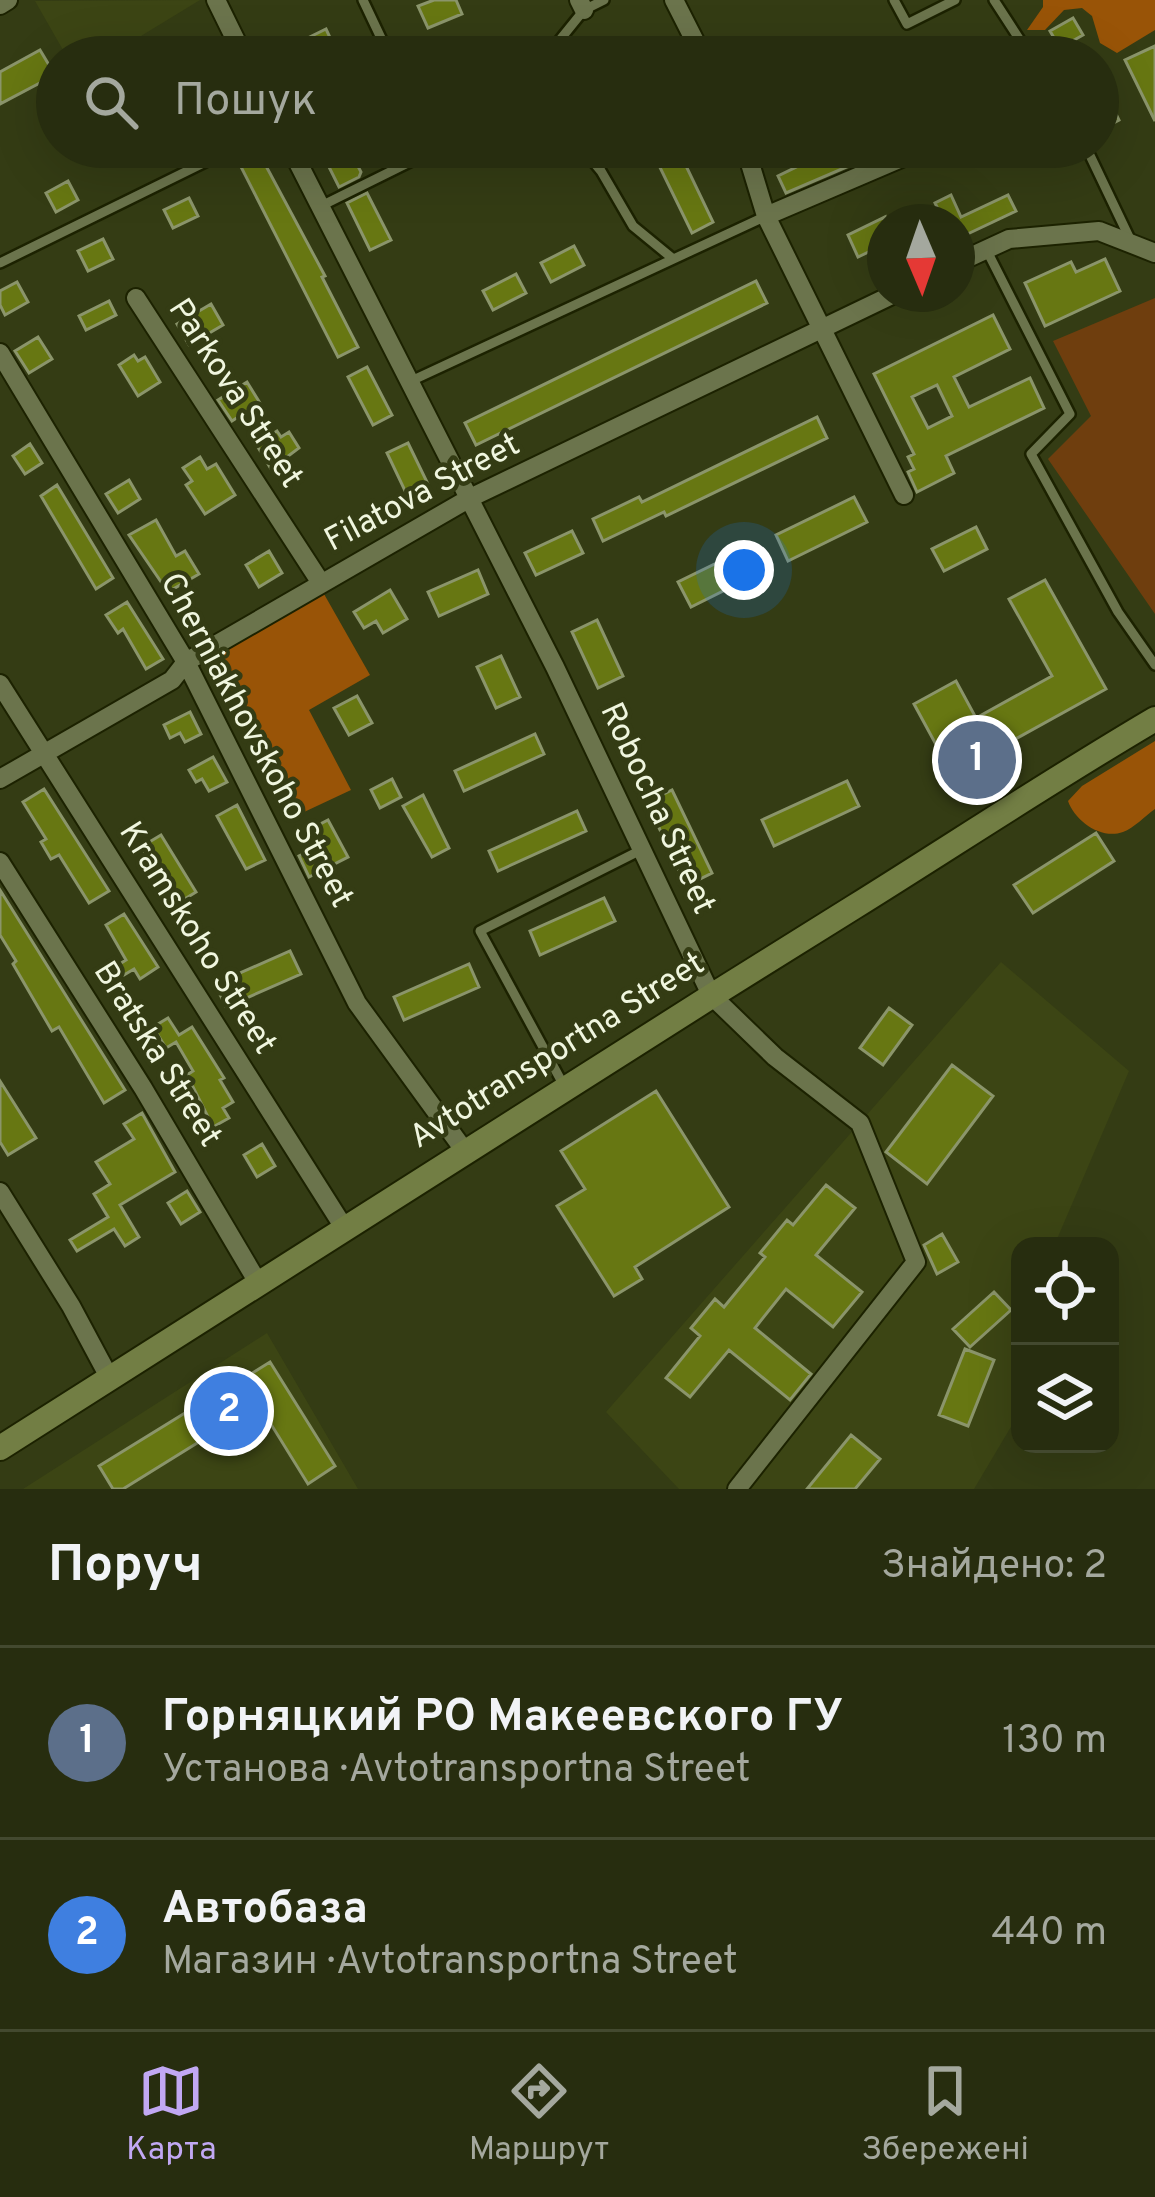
<!DOCTYPE html>
<html lang="uk">
<meta charset="utf-8">
<style>
:root{--surface:#272d0f;--page:#33391d;--text:#f1f3f6;--muted:#a4a89e;--line:#43492f;--accent:#c1a8f3}
body{margin:0;font-family:Overpass,sans-serif;background:var(--page);color:var(--text)}
.controls{position:absolute;right:36px;bottom:36px;display:grid;overflow:hidden;border-radius:24px;box-shadow:0 12px 48px #0002}
.controls button{width:108px;height:108px;display:grid;place-items:center;padding:0;border:0;border-bottom:3px solid var(--line);background:var(--surface);color:var(--text);font:60px sans-serif}
.compass{position:absolute;left:867px;top:204px;width:108px;height:108px;border-radius:50%;background:var(--surface);box-shadow:0 12px 48px #0002;rotate:178deg}
.you{position:absolute;left:744px;top:570px;width:42px;height:42px;margin:-30px;border:9px solid #fff;border-radius:50%;background:#1a73e8;box-shadow:0 0 0 18px #1a73e833}
.badge{display:grid;place-items:center;width:78px;height:78px;border-radius:50%;background:var(--accent);color:#fff;font-size:39px;font-weight:700}
.pin{position:absolute;translate:-50% -50%;border:6px solid #fff;box-shadow:0 3px 12px #0006}
.list{margin:0;padding:0;list-style:none}
h2{display:flex;justify-content:space-between;align-items:center;height:156px;margin:0;padding:0 48px;font-size:51px}
h2 small{font-size:39px;font-weight:400;color:var(--muted)}
.list li{display:grid;grid-template-columns:78px 1fr auto;gap:36px;align-items:center;box-sizing:border-box;height:192px;padding:0 48px;border-top:3px solid var(--line)}
.list b{display:block;font-size:45px;white-space:nowrap}
.list p{margin:0;font-size:39px;white-space:nowrap;color:var(--muted)}
.list em{font-size:39px;font-style:normal;color:var(--muted)}
.icon{flex:none;width:66px;height:66px;fill:none;stroke:currentColor;stroke-width:2;stroke-linecap:round;stroke-linejoin:round}
.map{position:relative;flex:none;width:1155px;height:1489px;overflow:hidden}
.search{position:absolute;background:var(--surface);box-shadow:0 12px 48px #0002;left:36px;right:36px;top:36px;height:132px;display:flex;align-items:center;gap:30px;box-sizing:border-box;padding:0 42px;border-radius:66px;color:var(--muted);font-size:45px}
.sheet{height:540px;background:var(--surface)}
nav{display:flex;justify-content:space-around;align-items:center;box-sizing:border-box;height:168px;border-top:3px solid var(--line);background:var(--surface);font-size:33px;color:var(--muted)}
nav a{display:grid;justify-items:center;gap:6px}
nav .on{color:var(--accent)}
.map>svg:first-child{display:block}
.built{fill:#3c4514}
.green{fill:#6f3e0e}
.forest{fill:#995407}
.building{fill:#677712;stroke:#8b956b;stroke-width:3;fill-rule:evenodd}
.lines{fill:none;stroke-linecap:round;stroke-linejoin:round}
.service-casing{stroke:#1c2200;stroke-width:14}
.minor-casing{stroke:#1c2200;stroke-width:22}
.secondary-casing{stroke:#1c2200;stroke-width:28}
.service{stroke:#6b744c;stroke-width:9}
.minor{stroke:#6b744c;stroke-width:18}
.secondary{stroke:#727e44;stroke-width:24}
.labels{text-anchor:middle;dominant-baseline:central;stroke-width:9;stroke-linejoin:round;paint-order:stroke}
.street-label{font-size:33px;fill:#f0f6df;stroke:#343c14}
</style>
<div class="map">
<svg width="1155" height="1489" viewBox="0 0 1155 1489">
<rect width="100%" height="100%" fill="#343c14"/>
<path class="built" d="M200,0L136,39L146,57H67L35,1Z
M1001,962L1129,1071L1054,1246H1020V1380L1012,1425L974,1489H679L606,1412Z
M267,1333L358,1489H23Z"/>
<path class="green" d="M1155,298V614L1048,459L1091,416L1053,341Z"/>
<path class="forest" d="M1043,0H1155V30L1117,53L1100,43L1092,16L1082,8L1064,10L1045,30H1027L1043,7Z
M324,594L370,675L309,710L351,790L287,820L208,661Z
M1155,741V809C1145,816 1134,828 1123,832C1101,840 1075,821 1068,801L1082,786Z"/>
<path class="building" d="M434,0H456L462,14L428,28L418,6Z
M1073,18L1083,35L1060,48L1050,31Z
M326,29L339,57H269Z
M1155,46V121L1125,60Z
M40,50L55,75L0,104V72Z
M1098,77L1119,120L1098,131Z
M319,147H348L361,172L359,177L339,187Z
M650,147H677L713,222L692,233Z
M819,147H848L856,163L786,193L778,176L823,154Z
M258,151L325,276L322,277L358,347L338,357L238,161Z
M68,181L78,200L56,212L46,193Z
M367,193L391,240L370,250L347,203Z
M951,195L961,217L1008,195L1016,211L957,239V222H944L935,203Z
M189,198L198,216L173,228L164,210Z
M885,217V244L858,257L848,235Z
M103,239L113,259L88,271L78,251Z
M574,246L584,265L551,282L541,263Z
M1105,259L1120,291L1045,326L1025,283L1071,262L1076,272Z
M516,274L526,293L493,310L483,291Z
M756,281L767,303L476,445L465,423Z
M17,282L28,302L5,315L0,305V291Z
M109,301L116,315L86,330L79,316Z
M211,304L223,325L189,345L177,324Z
M993,315L1010,349L954,377L969,407L1030,378L1044,408L946,456L954,473L917,492L908,472L914,469L908,457L914,454L874,374ZM937,385L952,416L928,428L912,397Z
M38,337L52,359L29,373L15,351Z
M134,355L138,361L145,357L160,382L138,396L119,365Z
M367,367L392,415L373,425L348,377Z
M247,382L260,403L232,421L218,400Z
M817,417L827,438L666,516L664,512L603,541L593,519L639,497L642,502Z
M277,431L281,437L289,432L299,448L271,469L256,444Z
M408,443L428,484L407,495L387,453Z
M30,444L42,463L25,474L13,456Z
M200,457L207,469L216,464L235,495L205,514L186,485L192,481L183,468Z
M129,480L140,499L118,513L106,494Z
M57,485L113,578L96,589L41,496Z
M854,497L867,522L788,561L776,535Z
M156,520L176,556L185,551L199,574L168,592L129,535Z
M976,527L987,549L944,571L932,549Z
M572,531L583,553L536,575L525,553Z
M269,551L282,573L259,587L246,565Z
M733,555L745,580L691,607L678,582Z
M478,570L488,594L439,616L428,592Z
M1045,580L1106,689L952,774L914,704L956,681L976,718L1052,676L1009,599Z
M390,590L407,619L383,633L376,621L364,628L354,612Z
M127,602L163,659L146,669L123,629L118,633L106,615Z
M597,620L623,676L598,688L572,632Z
M501,656L520,697L496,708L477,667Z
M357,696L372,723L349,735L334,708Z
M190,712L201,734L185,742L180,733L170,738L164,725Z
M535,734L544,754L464,791L455,771Z
M213,757L227,782L209,791L202,779L196,782L189,770Z
M392,779L401,797L380,808L371,790Z
M847,781L859,806L774,846L762,820Z
M44,789L109,891L89,903L59,855L51,859L41,842L46,839L23,802Z
M672,790L712,873L686,886L647,802Z
M423,795L449,848L432,857L403,806Z
M237,805L265,860L246,869L217,816Z
M577,811L586,831L498,871L489,851Z
M328,820L348,857L309,877L299,856L313,849L305,832Z
M1096,833L1114,861L1033,913L1014,885Z
M161,835L196,892L175,905L141,847Z
M0,890L125,1090L104,1103L59,1027L52,1031L13,964L16,961L0,935Z
M604,898L615,921L540,955L530,931Z
M124,914L158,967L140,979L134,969L124,975L118,965L126,960L106,925Z
M290,951L301,974L226,1007L215,984Z
M469,964L479,987L404,1020L394,997Z
M889,1008L912,1025L883,1065L860,1048Z
M168,1018L179,1035L192,1027L224,1078L220,1080L233,1102L223,1108L229,1118L213,1127L187,1075L193,1071L176,1042L166,1048L153,1027Z
M952,1065L993,1096L927,1184L886,1152Z
M0,1081L36,1138L8,1155L0,1142Z
M656,1091L729,1207L635,1267L642,1279L614,1296L557,1206L585,1189L561,1151Z
M142,1113L175,1172L120,1205L139,1237L125,1246L114,1229L77,1251L70,1240L108,1217L94,1194L110,1184L96,1162L134,1139L124,1124Z
M262,1144L275,1166L257,1177L244,1155Z
M826,1185L855,1208L816,1255L862,1292L833,1327L786,1289L755,1328L811,1374L790,1400L729,1350L690,1397L666,1378L700,1336L691,1328L715,1299L724,1307L765,1257L760,1253L787,1220L793,1225Z
M187,1191L200,1212L181,1224L168,1203Z
M942,1234L958,1262L937,1274L924,1245Z
M994,1292L1011,1310L970,1347L953,1329Z
M965,1349L994,1360L968,1426L939,1415Z
M270,1362L335,1466L308,1484L243,1379Z
M206,1400L223,1427L123,1489H113L99,1466Z
M851,1435L880,1459L855,1489H807Z"/>
<g class="lines">
<defs>
<path id="service" d="M363,0L390,57
M894,0L907,24L955,0
M994,0L1031,57
M546,57L584,10L604,0
M581,147L601,171L633,226L672,258
M1086,147L1130,239
M321,206L418,158V147
M986,249L1070,414L1031,454L1118,612L1155,665
M0,263L236,147
M411,381L766,216
M563,1084L480,931L641,850"/>
<path id="minor" d="M216,0L244,57
M579,0L584,10
M674,0L703,57
M0,5L8,0
M290,147L555,667L711,995L775,1057L860,1123L916,1262L737,1489
M745,147L766,216L904,495
M766,216L925,148
M957,263L1009,239L1099,231L1155,253
M136,298L321,583
M0,353L186,662L357,1003L464,1150
M0,684L343,1226
M0,779L172,680L186,662L470,498L894,294
M0,862L143,1088L257,1281
M0,1192L71,1306L109,1377"/>
<path id="secondary" d="M0,1448C284,1266 568,1085 854,907C955,844 1053,779 1155,719"/>
</defs>
<use href="#service" class="service-casing"/>
<use href="#minor" class="minor-casing"/>
<use href="#secondary" class="secondary-casing"/>
<use href="#service" class="service"/>
<use href="#minor" class="minor"/>
<use href="#secondary" class="secondary"/>
</g>
<g class="labels">
<g class="street-label">
<text transform="translate(234 394) rotate(57)">Parkova Street</text>
<text transform="translate(423 494) rotate(-28)">Filatova Street</text>
<text transform="translate(255 741) rotate(62)">Cherniakhovskoho Street</text>
<text transform="translate(656 809) rotate(65)">Robocha Street</text>
<text transform="translate(196 939) rotate(58)">Kramskoho Street</text>
<text transform="translate(558 1052) rotate(-32)">Avtotransportna Street</text>
<text transform="translate(156 1055) rotate(58)">Bratska Street</text>
</g>
</g>
</svg>
<div class="controls">
<button><svg class="icon" aria-label="locate" viewBox="0 0 24 24"><circle cx="12" cy="12" r="6"/><path d="M12 2v4M12 18v4M2 12h4M18 12h4"/></svg></button>
<button><svg class="icon" aria-label="layers" viewBox="0 0 24 24"><path d="M12 4l9 5-9 5-9-5zM3 14l9 5 9-5"/></svg></button>
</div>
<svg class="compass" viewBox="-18 -18 36 36"><path d="M0-13l5 13h-10z" fill="#e53935"/><path d="M0 13l5-13h-10z" fill="#a4a89e"/></svg>
<div class="you"></div>
<div class="pin badge" style="left:977px;top:760px;background:#5c6f8a">1</div>
<div class="pin badge" style="left:229px;top:1411px;background:#3f7fe0">2</div>
<div class="search"><svg class="icon" aria-label="search" viewBox="0 0 24 24"><circle cx="10" cy="10" r="6"/><path d="M15 15l6 6"/></svg>Пошук</div>
</div>
<section class="sheet">
<h2>Поруч<small>Знайдено: 2</small></h2>
<ul class="list">
<li><span class="badge" style="background:#5c6f8a">1</span><div><b>Горняцкий РО Макеевского ГУ</b><p>Установа · Avtotransportna Street</p></div><em>130 m</em></li>
<li><span class="badge" style="background:#3f7fe0">2</span><div><b>Автобаза</b><p>Магазин · Avtotransportna Street</p></div><em>440 m</em></li>
</ul>
</section>
<nav>
<a class="on"><svg class="icon" aria-label="map" viewBox="0 0 24 24"><path d="M3 6l6-2 6 2 6-2v14l-6 2-6-2-6 2zM9 4v14M15 6v14"/></svg>Карта</a>
<a><svg class="icon" aria-label="directions" viewBox="0 0 24 24"><path d="M12 3l9 9-9 9-9-9zM9 14v-3h6M13 9l2 2-2 2"/></svg>Маршрут</a>
<a><svg class="icon" aria-label="saved" viewBox="0 0 24 24"><path d="M7 4h10v16l-5-4-5 4z"/></svg>Збережені</a>
</nav>
